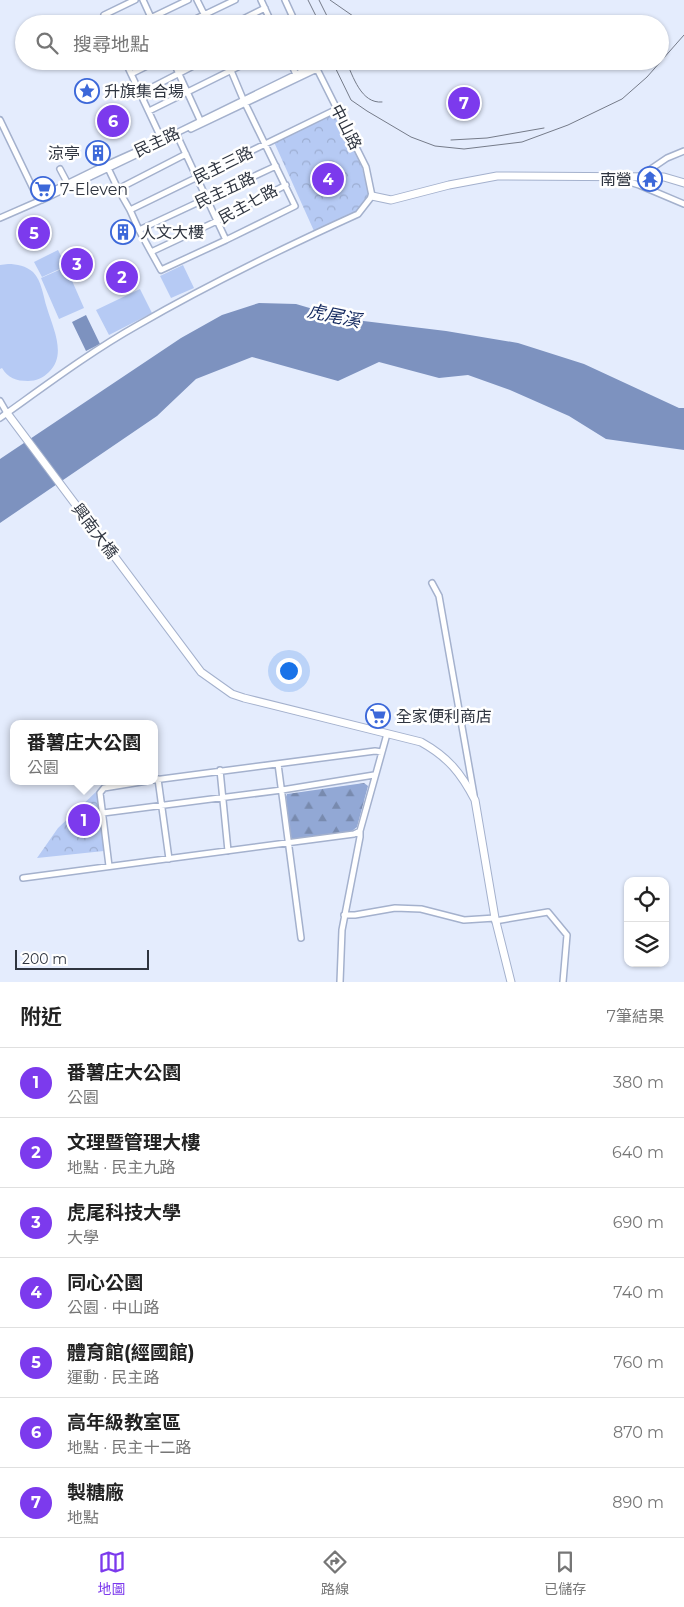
<!DOCTYPE html>
<html lang="zh-TW">
<meta charset="utf-8">
<style>
:root{--surface:#fff;--page:#f2f2f2;--text:#222;--muted:#767676;--line:#e0e0e0;--accent:#7c3aed}
body{margin:0;font-family:Montserrat,"Noto Sans TC",sans-serif;background:var(--page);color:var(--text)}
.controls{position:absolute;right:15px;bottom:15px;display:grid;overflow:hidden;border-radius:10px;box-shadow:0 1px 4px #0004}
.controls button{width:45px;height:45px;display:grid;place-items:center;padding:0;border:0;border-bottom:1px solid var(--line);background:var(--surface);color:var(--text);font:25px sans-serif}
.scale{position:absolute;left:15px;bottom:12px;width:134px;box-sizing:border-box;padding-left:5px;border:2px solid #2f3540;border-top:0;font-size:14px;line-height:18px;white-space:nowrap;color:#2f3540;-webkit-text-stroke:4px #fff;paint-order:stroke}
.you{position:absolute;left:288px;top:670px;width:18px;height:18px;margin:-12px;border:4px solid #fff;border-radius:50%;background:#1a73e8;box-shadow:0 0 0 8px #1a73e833}
.badge{display:grid;place-items:center;width:32px;height:32px;border-radius:50%;background:var(--accent);color:#fff;font-size:16px;font-weight:700}
.pin{position:absolute;translate:-50% -50%;border:2px solid #fff;box-shadow:0 1px 5px #0006}
.popup{position:absolute;left:10px;top:720px;width:148px;height:65px;box-sizing:border-box;display:grid;place-content:center;border-radius:10px;background:var(--surface);filter:drop-shadow(0 1px 4px #0005);font-size:16px;white-space:nowrap;color:var(--muted)}
.popup b{font-size:19px;color:var(--text)}
.popup::after{content:'';position:absolute;left:50%;top:100%;margin-left:-10px;border:10px solid transparent;border-top-color:var(--surface)}
.list{margin:0;padding:0;list-style:none}
h2{display:flex;justify-content:space-between;align-items:center;height:65px;margin:0;padding:0 20px;font-size:21px}
h2 small{font-size:16px;font-weight:400;color:var(--muted)}
.list li{display:grid;grid-template-columns:32px 1fr auto;gap:15px;align-items:center;box-sizing:border-box;height:70px;padding:0 20px;border-top:1px solid var(--line)}
.list b{display:block;font-size:19px;white-space:nowrap}
.list p{margin:0;font-size:16px;white-space:nowrap;color:var(--muted)}
.list em{font-size:16px;font-style:normal;color:var(--muted)}
.icon{flex:none;width:28px;height:28px;fill:none;stroke:currentColor;stroke-width:2;stroke-linecap:round;stroke-linejoin:round}
.map{position:relative;flex:none;width:684px;height:982px;overflow:hidden}
.search{position:absolute;background:var(--surface);box-shadow:0 1px 4px #0004;left:15px;right:15px;top:15px;height:55px;display:flex;align-items:center;gap:12px;box-sizing:border-box;padding:0 18px;border-radius:28px;color:var(--muted);font-size:19px}
.sheet{height:555px;background:var(--surface)}
nav{display:flex;justify-content:space-around;align-items:center;box-sizing:border-box;height:70px;border-top:1px solid var(--line);background:var(--surface);font-size:14px;color:var(--muted)}
nav a{display:grid;justify-items:center;gap:2px}
nav .on{color:var(--accent)}
.map>svg:first-child{display:block}
.forest{fill:url(#forest-firs)}
.park{fill:url(#park-crowns)}
.garden{fill:#b6caf4}
.water{fill:#7d92bf}
.lines{fill:none;stroke-linecap:round;stroke-linejoin:round}
.street-casing{stroke:#a4b1cd;stroke-width:8}
.secondary-casing{stroke:#a4b1cd;stroke-width:9}
.street{stroke:#fff;stroke-width:5}
.secondary{stroke:#fff;stroke-width:7}
.rail{stroke:#757b89;stroke-width:1}
.labels{text-anchor:middle;dominant-baseline:central;stroke-width:5;stroke-linejoin:round;paint-order:stroke}
.poi-label{font-size:16px;fill:#2f3540;stroke:#fff;text-anchor:start}
.street-label{font-size:16px;fill:#2f3540;stroke:#fff}
.water-label{font-size:18px;font-style:italic;fill:#14295f;stroke:#fff}
</style>
<div class="map">
<svg width="684" height="982" viewBox="0 0 684 982">
<defs>
<pattern id="forest-firs" width="22" height="20" patternUnits="userSpaceOnUse" patternTransform="scale(1.25)"><rect width="22" height="20" fill="#92a8d5"/><path d="M5 1l3.5 6h-7zM16 11l3.5 6h-7z" fill="#788aae"/></pattern>
<pattern id="park-crowns" width="20" height="18" patternUnits="userSpaceOnUse" patternTransform="scale(1.25)"><rect width="20" height="18" fill="#b6caf4"/><path d="M2 6a3 3 0 1 1 6 0M12 15a3 3 0 1 1 6 0" fill="none" stroke="#9daed2"/></pattern>
</defs>
<rect width="100%" height="100%" fill="#e4ecfd"/>
<path class="forest" d="M364,783L368,786L357,827L352,831L293,839L290,837L286,797L287,794Z"/>
<path class="park" d="M335,112L361,163L369,196L357,212L314,231L274,142Z
M98,790L104,851L37,858L58,828Z"/>
<path class="garden" d="M58,250L66,266L42,277L34,262Z
M8,264C17,264 26,266 33,272C42,281 43,296 47,308C53,328 67,355 49,372C43,378 36,381 28,381C16,381 8,378 2,368L0,369V265Z
M183,265L194,288L171,298L160,276Z
M66,267L84,308L59,319L41,278Z
M140,289L152,313L109,335L96,310Z"/>
<path class="water" d="M259,303L296,304L347,319L446,331L518,343L584,364L679,408H684V450L606,439L569,416L510,390L468,375L439,378L379,362L338,381L252,357L196,379L157,416L0,523V459L181,338L222,315Z
M86,315L100,344L86,351L72,322Z"/>
<g class="lines">
<defs>
<path id="street" d="M143,0L154,24
M197,0L209,24
M261,0L272,24
M285,0L296,24
M108,24L104,15L135,0
M138,24L188,0
M185,24L235,0
M233,24L265,8
M125,61L162,140
M173,61L200,120
M290,61L297,77
M131,74L157,61
M141,93L203,61
M149,111L250,61
M0,120L39,201
M191,129L317,69
M176,133L226,240
M107,166L118,189L186,154
M60,169L69,186
M639,177L667,158L684,151
M617,178L639,185L684,204
M118,189L130,210L337,109
M42,200L138,154
M130,210L139,230L276,166
M0,218L39,201L46,194L95,170L162,140L315,65
M139,230L151,252L217,221L286,185
M151,252L161,270L226,240L295,206L243,99L227,61
M0,401L7,413
M0,418C45,386 90,352 138,325C209,284 283,248 358,214L372,196L366,167L313,61
M432,583L439,596L474,795
M278,764L301,938
M220,770L228,851
M158,779L169,859
M154,780L375,751L382,752
M103,813L282,790L374,775
M109,866L100,793L104,788L147,781
M23,878L354,834L360,831L387,734
M344,915H355L395,908L421,909L464,920L495,918
M495,921L548,912L567,935L563,982
M340,982L342,930L360,837V831"/>
<path id="secondary" d="M372,196L391,200L449,185L497,176L664,177L684,183
M7,413L201,672L232,694L244,698L421,742C448,757 461,773 475,800L495,918L511,982"/>
</defs>
<use href="#street" class="street-casing"/>
<use href="#secondary" class="secondary-casing"/>
<use href="#street" class="street"/>
<use href="#secondary" class="secondary"/>
<path class="rail" d="M308,0L320,24
M319,0L331,24
M330,0L353,16L368,22L416,18H479
M332,61L351,100L367,111L411,137L435,146L464,149L522,142L568,125L622,99L647,77L684,35
M346,61C353,76 361,104 382,102
M451,140L487,138L544,128"/>
</g>
<defs>
<symbol id="sight-ring" viewBox="-11 -11 22 22"><circle r="9.5" fill="#fff" stroke="#3c68d9" stroke-width="1.5"/><path d="M0-6L1.8-2.2L6-1.7L2.9 1.2L3.7 5.4L0 3.3L-3.7 5.4L-2.9 1.2L-6-1.7L-1.8-2.2Z" fill="#3c68d9"/></symbol>
<symbol id="building-ring" viewBox="-11 -11 22 22"><circle r="9.5" fill="#fff" stroke="#3c68d9" stroke-width="1.5"/><path d="M-4-6H4V6H1V3H-1V6H-4ZM-2.5-4.3h1.7v1.8h-1.7ZM.8-4.3h1.7v1.8H.8ZM-2.5-1h1.7V.8h-1.7ZM.8-1h1.7V.8H.8Z" fill="#3c68d9"/></symbol>
<symbol id="temple-ring" viewBox="-11 -11 22 22"><circle r="9.5" fill="#fff" stroke="#3c68d9" stroke-width="1.5"/><path d="M0-6L5-2H3V0L6.5 2.5H4V6H1.5V3h-3V6H-4V2.5H-6.5L-3 0V-2H-5Z" fill="#3c68d9"/></symbol>
<symbol id="supermarket-ring" viewBox="-11 -11 22 22"><circle r="9.5" fill="#fff" stroke="#3c68d9" stroke-width="1.5"/><path d="M-6-5.5h2.5l.6 2H6L4.5 2H-2.5L-4.4-4H-6ZM-1.5 3.2a1.3 1.3 0 1 0 .1 0ZM3 3.2a1.3 1.3 0 1 0 .1 0Z" fill="#3c68d9"/></symbol>
</defs>
<g fill-rule="evenodd">
<use href="#sight-ring" x="73" y="77" width="28" height="28"/>
<use href="#building-ring" x="84" y="139" width="28" height="28"/>
<use href="#temple-ring" x="636" y="165" width="28" height="28"/>
<use href="#supermarket-ring" x="29" y="175" width="28" height="28"/>
<use href="#building-ring" x="109" y="218" width="28" height="28"/>
<use href="#supermarket-ring" x="364" y="702" width="28" height="28"/>
</g>
<g class="labels">
<g class="poi-label">
<text x="104" y="91">升旗集合場</text>
<text x="80" y="153" text-anchor="end">涼亭</text>
<text x="632" y="179" text-anchor="end">南營</text>
<text x="60" y="189">7-Eleven</text>
<text x="140" y="232">人文大樓</text>
<text x="396" y="716">全家便利商店</text>
</g>
<g class="street-label">
<text transform="translate(346 127) rotate(63)">中山路</text>
<text transform="translate(157 142) rotate(-25)">民主路</text>
<text transform="translate(223 165) rotate(-26)">民主三路</text>
<text transform="translate(225 190) rotate(-25)">民主五路</text>
<text transform="translate(248 204) rotate(-28)">民主七路</text>
<text transform="translate(95 531) rotate(53)">興南大橋</text>
</g>
<g class="water-label">
<text transform="translate(334 316) rotate(12)">虎尾溪</text>
</g>
</g>
</svg>
<div class="controls">
<button><svg class="icon" aria-label="locate" viewBox="0 0 24 24"><circle cx="12" cy="12" r="6"/><path d="M12 2v4M12 18v4M2 12h4M18 12h4"/></svg></button>
<button><svg class="icon" aria-label="layers" viewBox="0 0 24 24"><path d="M12 4l9 5-9 5-9-5zM3 14l9 5 9-5"/></svg></button>
</div>
<div class="scale">200 m</div>
<div class="you"></div>
<div class="pin badge" style="left:84px;top:820px">1</div>
<div class="popup"><b>番薯庄大公園</b>公園</div>
<div class="pin badge" style="left:122px;top:277px">2</div>
<div class="pin badge" style="left:77px;top:264px">3</div>
<div class="pin badge" style="left:328px;top:179px">4</div>
<div class="pin badge" style="left:34px;top:233px">5</div>
<div class="pin badge" style="left:113px;top:121px">6</div>
<div class="pin badge" style="left:464px;top:103px">7</div>
<div class="search"><svg class="icon" aria-label="search" viewBox="0 0 24 24"><circle cx="10" cy="10" r="6"/><path d="M15 15l6 6"/></svg>搜尋地點</div>
</div>
<section class="sheet">
<h2>附近<small>7筆結果</small></h2>
<ul class="list">
<li><span class="badge">1</span><div><b>番薯庄大公園</b><p>公園</p></div><em>380 m</em></li>
<li><span class="badge">2</span><div><b>文理暨管理大樓</b><p>地點 · 民主九路</p></div><em>640 m</em></li>
<li><span class="badge">3</span><div><b>虎尾科技大學</b><p>大學</p></div><em>690 m</em></li>
<li><span class="badge">4</span><div><b>同心公園</b><p>公園 · 中山路</p></div><em>740 m</em></li>
<li><span class="badge">5</span><div><b>體育館(經國館)</b><p>運動 · 民主路</p></div><em>760 m</em></li>
<li><span class="badge">6</span><div><b>高年級教室區</b><p>地點 · 民主十二路</p></div><em>870 m</em></li>
<li><span class="badge">7</span><div><b>製糖廠</b><p>地點</p></div><em>890 m</em></li>
</ul>
</section>
<nav>
<a class="on"><svg class="icon" aria-label="map" viewBox="0 0 24 24"><path d="M3 6l6-2 6 2 6-2v14l-6 2-6-2-6 2zM9 4v14M15 6v14"/></svg>地圖</a>
<a><svg class="icon" aria-label="directions" viewBox="0 0 24 24"><path d="M12 3l9 9-9 9-9-9zM9 14v-3h6M13 9l2 2-2 2"/></svg>路線</a>
<a><svg class="icon" aria-label="saved" viewBox="0 0 24 24"><path d="M7 4h10v16l-5-4-5 4z"/></svg>已儲存</a>
</nav>
